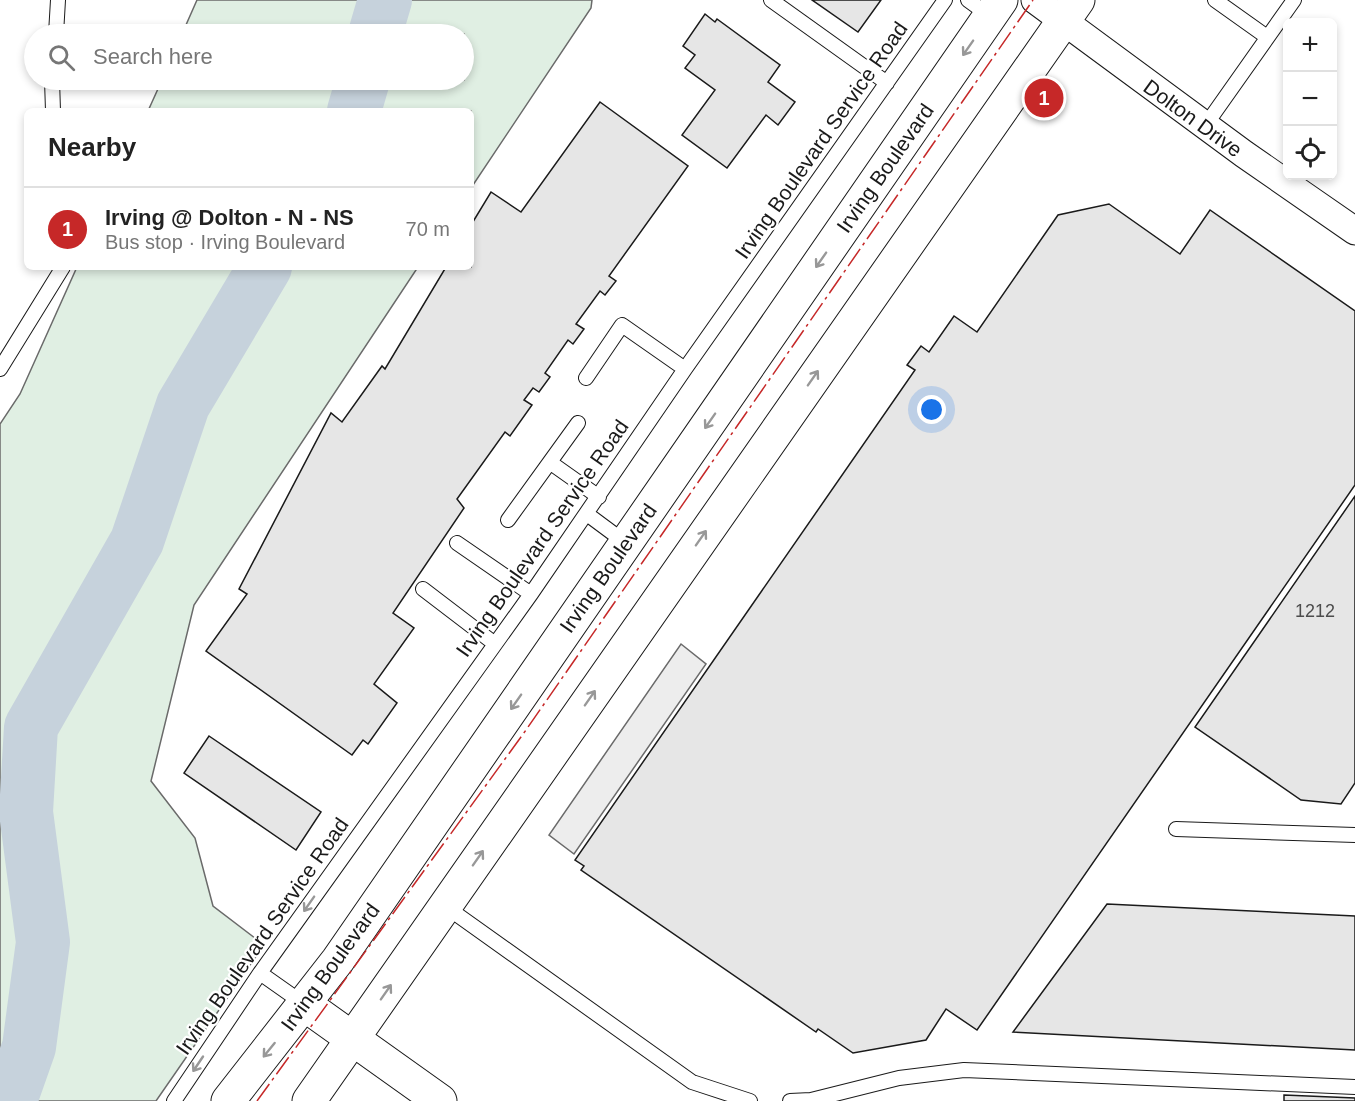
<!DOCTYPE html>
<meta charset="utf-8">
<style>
:root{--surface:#fff;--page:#f6f6f6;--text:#222;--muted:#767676;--line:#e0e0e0;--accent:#c62828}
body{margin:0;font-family:Arial,sans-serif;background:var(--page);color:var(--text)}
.controls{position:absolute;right:18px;top:18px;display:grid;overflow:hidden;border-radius:9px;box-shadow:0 3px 9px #0003}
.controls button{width:54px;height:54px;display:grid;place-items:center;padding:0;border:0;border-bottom:2px solid var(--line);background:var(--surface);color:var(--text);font:30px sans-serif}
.you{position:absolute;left:932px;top:410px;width:21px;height:21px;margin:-15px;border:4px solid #fff;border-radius:50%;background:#1a73e8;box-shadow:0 0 0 9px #1a73e833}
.badge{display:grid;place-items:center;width:39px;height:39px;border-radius:50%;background:var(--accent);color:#fff;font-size:20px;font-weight:700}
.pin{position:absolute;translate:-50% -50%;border:3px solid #fff;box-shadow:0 2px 6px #0006}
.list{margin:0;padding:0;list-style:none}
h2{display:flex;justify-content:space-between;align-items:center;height:78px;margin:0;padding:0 24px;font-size:26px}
h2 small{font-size:20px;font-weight:400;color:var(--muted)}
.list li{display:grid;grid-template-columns:39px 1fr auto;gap:18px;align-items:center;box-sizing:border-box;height:84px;padding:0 24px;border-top:2px solid var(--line)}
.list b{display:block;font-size:22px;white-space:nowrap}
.list p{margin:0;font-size:20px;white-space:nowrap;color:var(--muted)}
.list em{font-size:20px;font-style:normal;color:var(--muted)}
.icon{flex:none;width:33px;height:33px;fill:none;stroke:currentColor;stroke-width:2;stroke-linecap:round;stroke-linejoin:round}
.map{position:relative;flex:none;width:1355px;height:1101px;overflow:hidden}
.search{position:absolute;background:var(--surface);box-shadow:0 3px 9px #0003;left:24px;top:24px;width:450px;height:66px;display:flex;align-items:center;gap:15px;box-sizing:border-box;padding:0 21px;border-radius:33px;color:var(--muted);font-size:22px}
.panel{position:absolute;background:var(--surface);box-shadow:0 3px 9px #0003;left:24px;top:108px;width:450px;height:162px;border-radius:9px}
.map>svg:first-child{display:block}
.green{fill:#e0efe3;stroke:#6a6a6a;stroke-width:1.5}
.parking{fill:#ededed;stroke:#6a6a6a;stroke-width:1.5}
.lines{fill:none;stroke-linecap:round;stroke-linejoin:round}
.river{stroke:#c6d2dc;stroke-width:54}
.building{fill:#e6e6e6;stroke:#1a1a1a;stroke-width:1.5}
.service-casing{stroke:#1a1a1a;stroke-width:16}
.minor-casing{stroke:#1a1a1a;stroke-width:29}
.tertiary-casing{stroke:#1a1a1a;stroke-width:35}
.secondary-casing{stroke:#1a1a1a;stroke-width:35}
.service{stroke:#fff;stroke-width:14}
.minor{stroke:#fff;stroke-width:27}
.tertiary{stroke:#fff;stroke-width:33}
.secondary{stroke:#fff;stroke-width:33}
.power{stroke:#c62828;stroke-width:1.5;stroke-dasharray:21 4.5 3 4.5;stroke-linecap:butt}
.oneway{stroke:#989898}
.labels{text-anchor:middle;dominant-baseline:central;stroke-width:4.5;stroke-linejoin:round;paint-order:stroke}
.number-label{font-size:18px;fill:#4d4d4d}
.street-label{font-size:21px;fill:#1a1a1a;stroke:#fff}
</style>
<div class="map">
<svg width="1355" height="1101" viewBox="0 0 1355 1101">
<rect width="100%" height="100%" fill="#fff"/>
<path class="green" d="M197,0H592L591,8L471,188V111H148L162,80H464V34H182Z
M77,267H418L194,605L151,781L195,838L213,906L264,945L156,1101H0V424L20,394Z"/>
<path class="parking" d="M681,644L706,664L574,854L549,835Z"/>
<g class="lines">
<path class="river" d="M375,34L385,0
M354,111L363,80
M10,1101L29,1047L43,942L26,812L31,727L137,541L183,405L265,267"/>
</g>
<path class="building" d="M812,0H881L858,32Z
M705,14L715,22L717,19L780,65L768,82L795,102L778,125L766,115L727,168L682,135L715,90L685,68L695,55L683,46Z
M600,102L688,166L609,276L616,281L605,295L600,291L576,324L584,329L573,344L568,340L545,373L550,377L539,392L533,388L524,400L532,405L510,436L505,432L457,499L464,508L393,613L414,628L374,684L397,703L368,744L363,740L352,755L206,651L247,594L239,589L331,413L342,422L382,366L385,369L446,267H471V225L491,192L521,212Z
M1109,204L1180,254L1210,210L1355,311V485L977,1030L946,1009L926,1040L853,1053L818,1029L816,1032L581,870L584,866L575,860L915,370L907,365L921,346L929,352L954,316L977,332L1058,215Z
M1355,496V783L1341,804L1301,800L1195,727Z
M209,736L321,812L296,850L184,773Z
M1107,904L1355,916V1050L1013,1032Z
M1284,1095L1355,1098V1101H1284Z"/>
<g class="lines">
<defs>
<path id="service" d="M771,0L887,83
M968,0L990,16
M1215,0L1267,37
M56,34L58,0
M52,80L53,111
M1205,126L1294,0
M0,369L63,267
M586,378L622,325L685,369
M551,463L599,497
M587,514L626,543
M508,520L578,423
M457,543L531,594
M423,589L495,644
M1176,829L1355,835
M445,906L692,1082L750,1101
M260,973L304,1004
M174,1101L260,973L531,594L685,369L945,0
M790,1101L811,1100L899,1078L964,1070L1355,1087"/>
<path id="minor" d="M1035,0L1244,154L1355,231"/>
<path id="tertiary" d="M304,1004L440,1101"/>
<path id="secondary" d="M228,1101L338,960L1001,0
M309,1101L1078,0"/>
</defs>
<use href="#service" class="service-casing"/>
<use href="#minor" class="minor-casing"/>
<use href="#tertiary" class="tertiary-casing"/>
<use href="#secondary" class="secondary-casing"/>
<use href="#service" class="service"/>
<use href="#minor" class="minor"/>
<use href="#tertiary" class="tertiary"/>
<use href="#secondary" class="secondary"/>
<path class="power" d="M257,1101L526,730L1033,0"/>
</g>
<defs><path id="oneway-shaft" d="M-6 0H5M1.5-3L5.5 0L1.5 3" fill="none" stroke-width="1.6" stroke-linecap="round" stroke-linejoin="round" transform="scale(1.5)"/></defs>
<g class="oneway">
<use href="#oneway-shaft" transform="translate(968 48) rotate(125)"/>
<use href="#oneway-shaft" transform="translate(821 260) rotate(125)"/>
<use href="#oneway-shaft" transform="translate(813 378) rotate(-55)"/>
<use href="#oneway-shaft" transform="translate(710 421) rotate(125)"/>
<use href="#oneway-shaft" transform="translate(701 538) rotate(-55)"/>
<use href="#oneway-shaft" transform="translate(590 698) rotate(-55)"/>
<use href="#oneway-shaft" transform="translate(516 702) rotate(125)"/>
<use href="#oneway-shaft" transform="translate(478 858) rotate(-55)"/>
<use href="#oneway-shaft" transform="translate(309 904) rotate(125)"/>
<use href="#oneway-shaft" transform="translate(386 992) rotate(-55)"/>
<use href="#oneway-shaft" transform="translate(269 1050) rotate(129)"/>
<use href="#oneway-shaft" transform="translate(198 1064) rotate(124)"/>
</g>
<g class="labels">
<g class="number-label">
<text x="1315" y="611">1212</text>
</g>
<g class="street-label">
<text transform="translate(1193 118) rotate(36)">Dolton Drive</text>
<text transform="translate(821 140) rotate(-55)">Irving Boulevard Service Road</text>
<text transform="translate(885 168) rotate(-55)">Irving Boulevard</text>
<text transform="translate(542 538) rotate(-55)">Irving Boulevard Service Road</text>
<text transform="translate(608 568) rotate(-55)">Irving Boulevard</text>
<text transform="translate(262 936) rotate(-55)">Irving Boulevard Service Road</text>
<text transform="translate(330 967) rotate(-54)">Irving Boulevard</text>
</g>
</g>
</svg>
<div class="controls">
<button>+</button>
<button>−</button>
<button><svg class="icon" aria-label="locate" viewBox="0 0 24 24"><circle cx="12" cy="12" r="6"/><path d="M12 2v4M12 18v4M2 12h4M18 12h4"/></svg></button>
</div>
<div class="you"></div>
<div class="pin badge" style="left:1044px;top:98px">1</div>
<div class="search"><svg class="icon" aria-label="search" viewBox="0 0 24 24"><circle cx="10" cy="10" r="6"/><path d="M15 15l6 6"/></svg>Search here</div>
<section class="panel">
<h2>Nearby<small></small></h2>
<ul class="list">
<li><span class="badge">1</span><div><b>Irving @ Dolton - N - NS</b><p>Bus stop · Irving Boulevard</p></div><em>70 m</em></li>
</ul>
</section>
</div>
